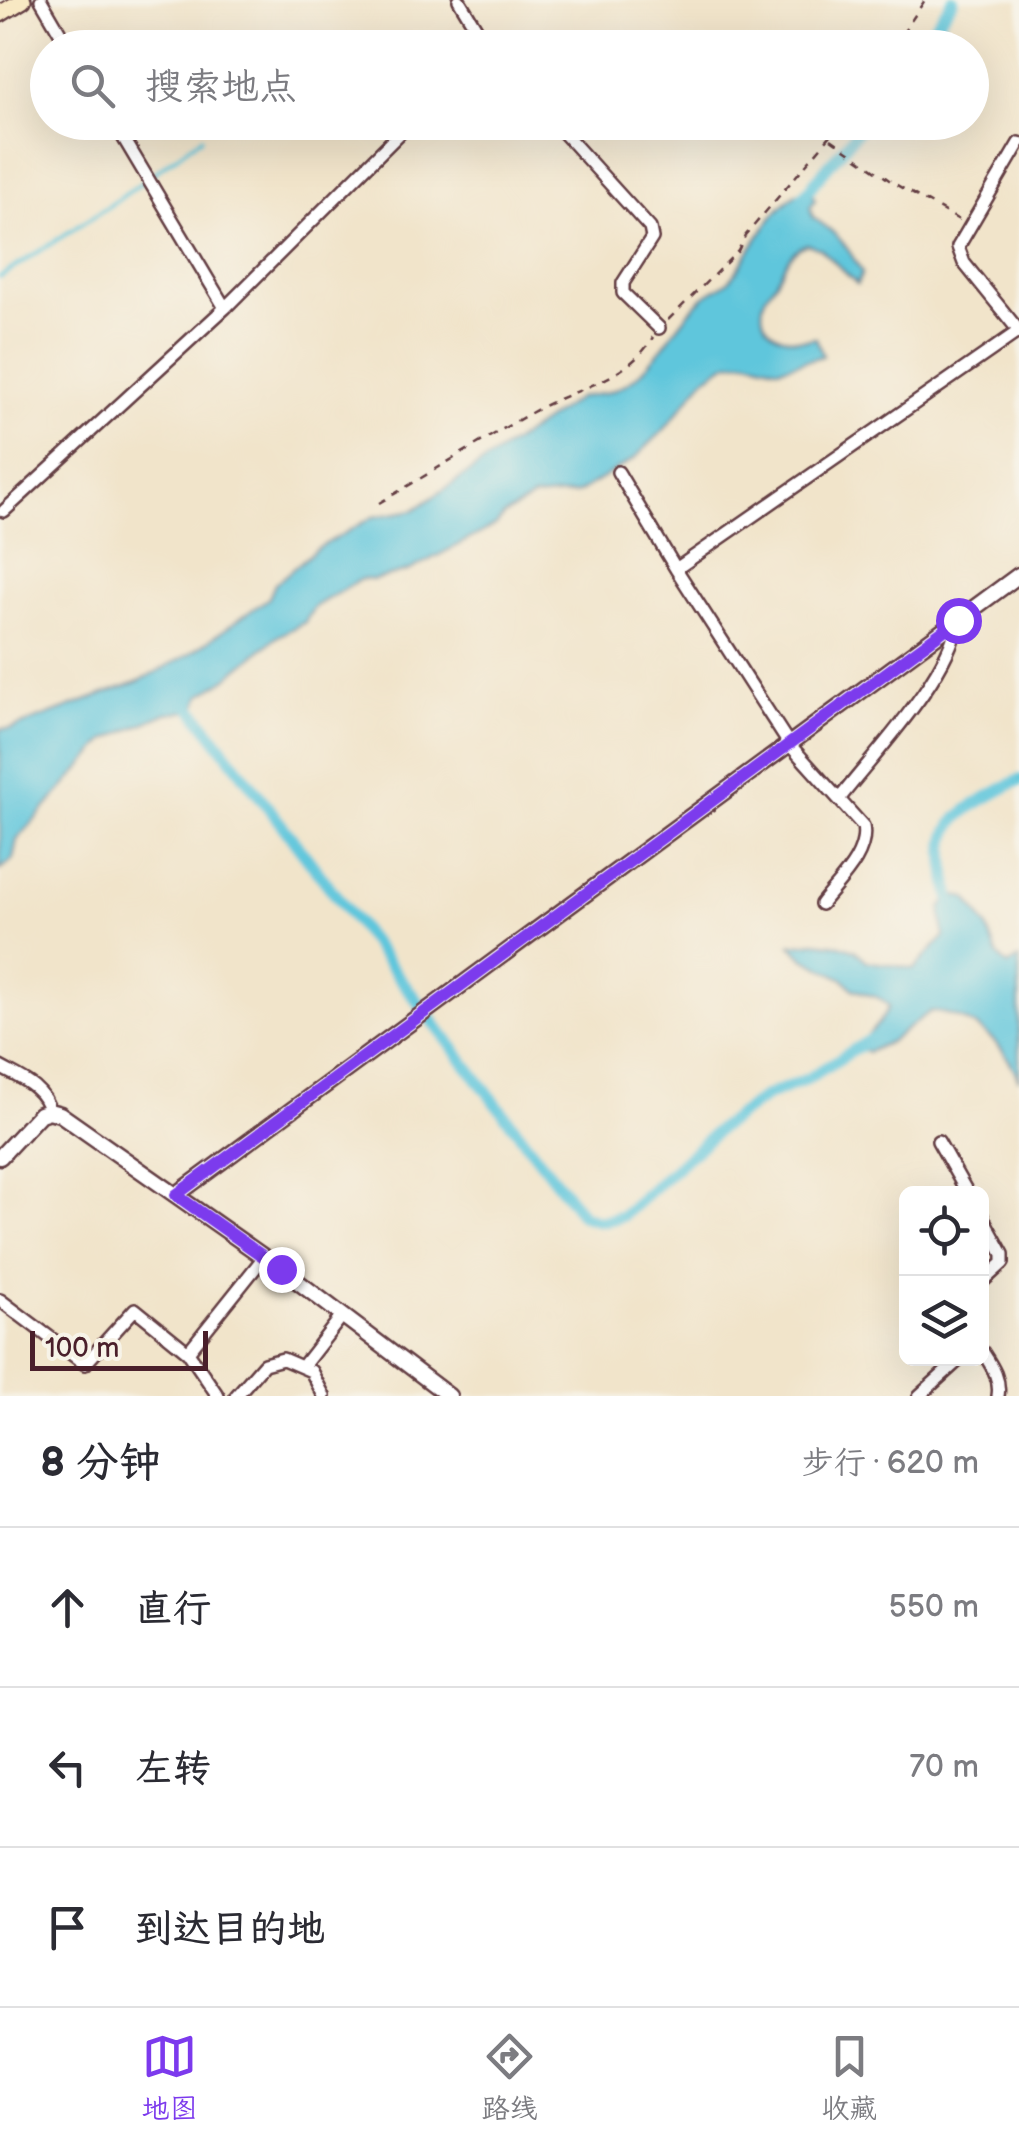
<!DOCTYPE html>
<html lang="zh">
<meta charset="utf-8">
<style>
:root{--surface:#fff;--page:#f7f7f7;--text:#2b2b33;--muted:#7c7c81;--line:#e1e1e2;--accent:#7c3aed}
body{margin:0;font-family:"Balsamiq Sans","LXGW WenKai TC",sans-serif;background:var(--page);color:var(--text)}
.controls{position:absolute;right:30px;bottom:30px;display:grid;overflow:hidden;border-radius:15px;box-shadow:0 10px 40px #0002}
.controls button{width:90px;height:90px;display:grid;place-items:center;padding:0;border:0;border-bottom:2px solid var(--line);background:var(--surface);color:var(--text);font:50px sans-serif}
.scale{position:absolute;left:30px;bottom:25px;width:178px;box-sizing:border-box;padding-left:10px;border:5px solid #4a1f2b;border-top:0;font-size:28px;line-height:35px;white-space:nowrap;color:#4a1f2b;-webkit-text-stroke:8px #f7f3e8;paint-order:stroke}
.stop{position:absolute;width:30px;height:30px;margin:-22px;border:8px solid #7c3aed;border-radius:50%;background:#fff}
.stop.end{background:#7c3aed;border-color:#fff;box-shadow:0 2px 10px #0008}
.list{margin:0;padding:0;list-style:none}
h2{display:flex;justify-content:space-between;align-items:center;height:130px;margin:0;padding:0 40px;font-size:42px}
h2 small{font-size:32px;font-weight:400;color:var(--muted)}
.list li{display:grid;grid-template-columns:65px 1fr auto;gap:30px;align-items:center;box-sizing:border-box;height:160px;padding:0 40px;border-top:2px solid var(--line)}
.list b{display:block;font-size:38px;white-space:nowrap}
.list em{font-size:32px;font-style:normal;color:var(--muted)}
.icon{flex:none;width:55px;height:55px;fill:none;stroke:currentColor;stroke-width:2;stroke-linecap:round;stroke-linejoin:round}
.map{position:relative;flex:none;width:1019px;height:1396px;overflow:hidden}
.search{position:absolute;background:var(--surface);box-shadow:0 10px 40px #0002;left:30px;right:30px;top:30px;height:110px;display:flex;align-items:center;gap:25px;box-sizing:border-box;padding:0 35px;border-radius:55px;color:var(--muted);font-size:38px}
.sheet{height:610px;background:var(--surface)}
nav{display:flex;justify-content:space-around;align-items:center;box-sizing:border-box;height:140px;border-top:2px solid var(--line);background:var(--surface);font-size:28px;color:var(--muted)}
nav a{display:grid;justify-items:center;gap:5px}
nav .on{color:var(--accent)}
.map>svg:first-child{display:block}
.water{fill:#5fc6dc;stroke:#547284;stroke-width:2.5}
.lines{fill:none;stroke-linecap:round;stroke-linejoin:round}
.stream{stroke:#5fc6dc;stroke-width:4}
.canal{stroke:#5fc6dc;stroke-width:12}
.minor-casing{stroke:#633d43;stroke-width:16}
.tertiary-casing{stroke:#633d43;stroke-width:19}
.secondary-casing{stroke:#633d43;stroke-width:20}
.path{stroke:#633d43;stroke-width:2.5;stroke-dasharray:8 8;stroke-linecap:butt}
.minor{stroke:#fff;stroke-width:11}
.tertiary{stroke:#fff;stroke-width:14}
.secondary{stroke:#f8e8c3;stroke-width:15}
.route{stroke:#7c3aed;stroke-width:12}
</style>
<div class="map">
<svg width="1019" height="1396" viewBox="0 0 1019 1396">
<rect width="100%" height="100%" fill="#f7f3e8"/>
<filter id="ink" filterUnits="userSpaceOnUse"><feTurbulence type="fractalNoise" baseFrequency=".01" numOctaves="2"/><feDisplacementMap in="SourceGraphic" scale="20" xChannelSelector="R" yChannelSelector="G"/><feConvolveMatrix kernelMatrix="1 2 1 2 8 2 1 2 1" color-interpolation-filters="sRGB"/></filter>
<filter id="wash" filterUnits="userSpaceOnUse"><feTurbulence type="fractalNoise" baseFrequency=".0048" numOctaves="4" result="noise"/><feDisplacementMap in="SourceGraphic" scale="40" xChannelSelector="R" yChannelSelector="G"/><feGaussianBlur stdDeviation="2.25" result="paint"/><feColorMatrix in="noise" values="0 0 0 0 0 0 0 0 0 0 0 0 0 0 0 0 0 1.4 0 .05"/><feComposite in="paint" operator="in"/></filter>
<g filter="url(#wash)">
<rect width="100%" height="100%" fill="#f1e4ca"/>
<path class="water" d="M809,188L815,200L810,207L813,218C838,232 849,249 862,273L857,284L821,249L807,244C789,251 786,263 777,279C774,286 766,293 764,300C754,335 790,344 816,338L823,356L779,368L749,360L728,363L705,378L664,430L634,459L576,494L533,498L504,515L496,525L408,571L373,580L361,579L314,607L305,622L278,636L227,678L201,695L194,711L167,713L106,740L17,840L13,859L0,870V729H11L139,681L190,654L269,598L275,584L315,550L373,517L414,510L580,397C590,395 602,395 611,391C655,375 670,327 703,298C713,289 725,287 734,275C753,248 776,198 809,188Z
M950,895L967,898L987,927L997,954L1008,966L1019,959V1080C1003,1041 973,1016 931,1011L891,1041L868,1052L859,1047C869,1032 883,1022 889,1006L879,998L853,989L845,980L804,958L791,945L815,942L840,945L855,950L867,961L914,969L944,937L941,908Z"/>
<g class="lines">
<path class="stream" d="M0,277L118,200L202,137"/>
<path class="canal" d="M919,48L953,0
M799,201L865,122
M184,698L582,1215C597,1223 606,1221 622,1216L720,1128L766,1096L807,1079L873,1038
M953,912C936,823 940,822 1019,780"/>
</g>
</g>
<g filter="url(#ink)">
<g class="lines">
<defs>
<path id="minor" d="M41,0L69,48
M459,0L488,48
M554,122L650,228L652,238L623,283V293L659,328
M1019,143L958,247L964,263L1019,331
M225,308L411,122
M618,472L676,569
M4,511L225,308L114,122
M840,798C876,752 949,676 958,620
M821,904C838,882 869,855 863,826L789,744L676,569L1019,331
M0,1067C19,1078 45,1087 49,1111
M938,1141L968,1194
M982,1216L1003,1254V1263L982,1282
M0,1300L85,1364L135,1309L188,1352L218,1396
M982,1351C991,1365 1001,1378 998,1396
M188,1352L264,1257
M303,1366L342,1316
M236,1396L264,1364L283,1359L311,1371L324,1396
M919,1396L961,1358"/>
<path id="tertiary" d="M0,1157L40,1114L49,1111L60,1114L281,1269L449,1396
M176,1195L1019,575"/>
<path id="secondary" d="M0,14L23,0"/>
</defs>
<use href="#minor" class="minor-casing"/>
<use href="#tertiary" class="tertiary-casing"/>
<use href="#secondary" class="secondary-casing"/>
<path class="path" d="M893,48L925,0
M831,139L895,184L959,220
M668,320L738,251L745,236L842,122
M379,503C432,472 484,439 538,409C579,387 628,380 653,337"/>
<use href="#minor" class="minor"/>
<use href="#tertiary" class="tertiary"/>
<use href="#secondary" class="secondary"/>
</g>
</g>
<g class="lines" filter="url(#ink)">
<path class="route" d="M281,1269L176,1195L958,620"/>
</g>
</svg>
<div class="controls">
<button><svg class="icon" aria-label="locate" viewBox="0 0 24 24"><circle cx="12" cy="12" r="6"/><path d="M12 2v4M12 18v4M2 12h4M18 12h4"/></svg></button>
<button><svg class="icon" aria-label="layers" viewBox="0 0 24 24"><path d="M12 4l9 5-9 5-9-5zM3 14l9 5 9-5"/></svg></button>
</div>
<div class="scale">100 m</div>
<div class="stop" style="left:958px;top:620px"></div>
<div class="stop end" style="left:281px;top:1269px"></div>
<div class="search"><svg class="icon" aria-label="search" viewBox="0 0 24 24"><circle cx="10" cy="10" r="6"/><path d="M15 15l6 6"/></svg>搜索地点</div>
</div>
<section class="sheet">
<h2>8 分钟<small>步行 · 620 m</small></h2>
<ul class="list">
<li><svg class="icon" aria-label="ahead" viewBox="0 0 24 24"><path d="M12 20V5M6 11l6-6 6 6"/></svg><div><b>直行</b></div><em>550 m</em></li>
<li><svg class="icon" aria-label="left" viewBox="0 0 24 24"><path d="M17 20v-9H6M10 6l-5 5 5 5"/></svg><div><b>左转</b></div><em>70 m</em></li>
<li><svg class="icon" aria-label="arrive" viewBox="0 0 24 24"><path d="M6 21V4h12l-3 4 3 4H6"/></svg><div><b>到达目的地</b></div></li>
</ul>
</section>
<nav>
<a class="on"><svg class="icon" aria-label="map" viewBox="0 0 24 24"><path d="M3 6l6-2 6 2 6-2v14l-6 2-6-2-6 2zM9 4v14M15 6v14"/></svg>地图</a>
<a><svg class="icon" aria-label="directions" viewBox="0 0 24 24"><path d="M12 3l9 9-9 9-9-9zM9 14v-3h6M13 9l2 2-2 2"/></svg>路线</a>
<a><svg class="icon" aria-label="saved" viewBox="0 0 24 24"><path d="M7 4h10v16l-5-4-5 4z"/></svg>收藏</a>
</nav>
